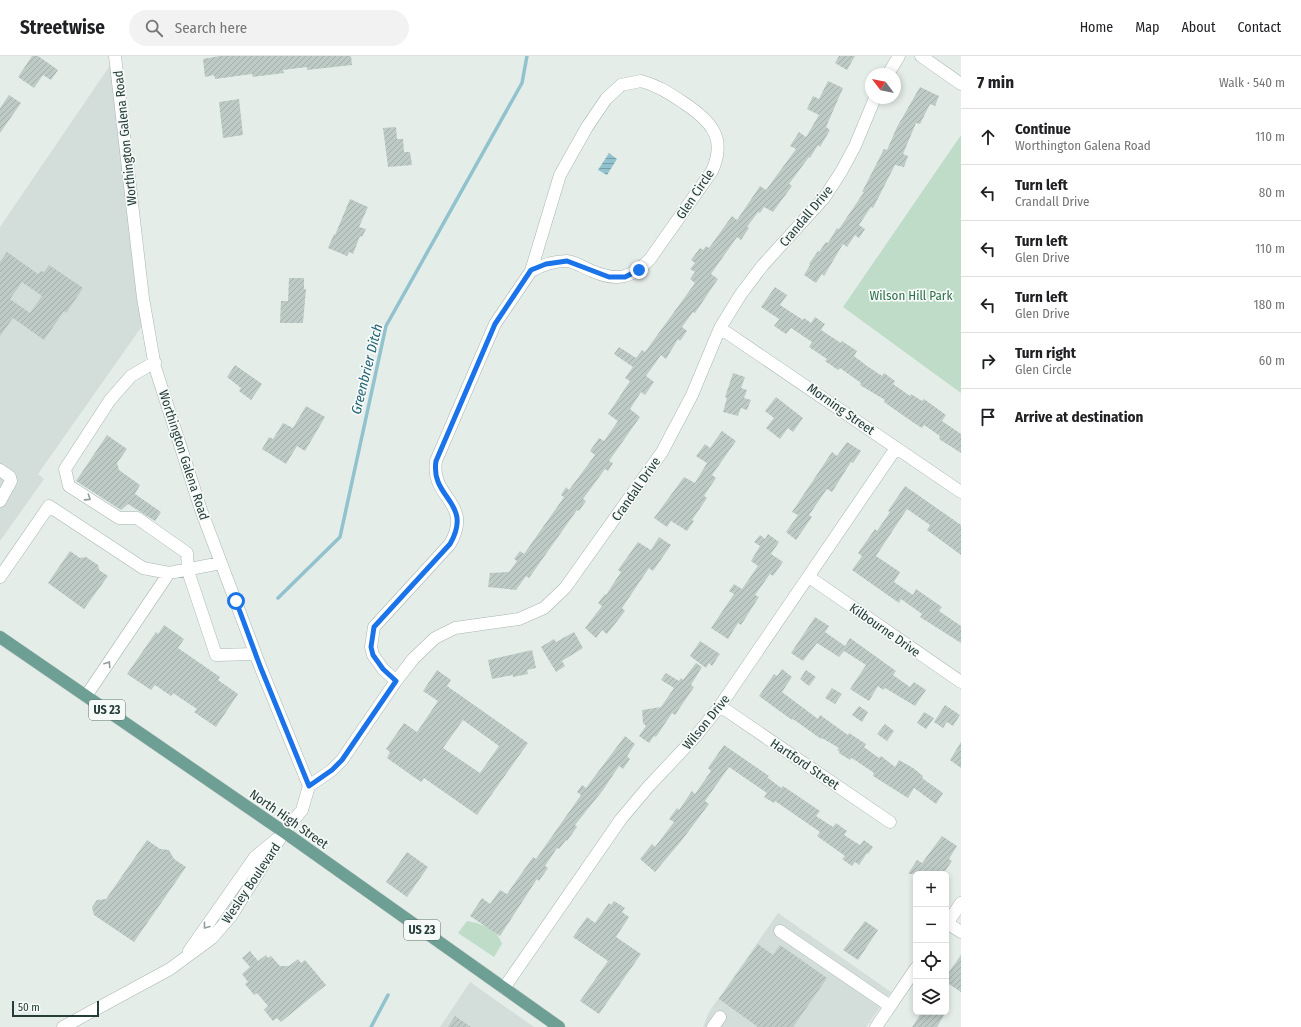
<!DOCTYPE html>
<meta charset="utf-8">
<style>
:root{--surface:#fff;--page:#f2f2f2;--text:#202124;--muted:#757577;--line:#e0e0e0}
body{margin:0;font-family:"Fira Sans Condensed",sans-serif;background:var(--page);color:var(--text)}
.controls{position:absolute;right:12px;bottom:12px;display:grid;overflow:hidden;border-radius:6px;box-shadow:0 2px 6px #0003}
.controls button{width:36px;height:36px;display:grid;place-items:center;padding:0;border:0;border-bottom:1px solid var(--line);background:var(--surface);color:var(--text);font:20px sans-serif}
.compass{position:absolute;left:865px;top:12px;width:36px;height:36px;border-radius:50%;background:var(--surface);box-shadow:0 2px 6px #0003;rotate:302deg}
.scale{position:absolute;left:12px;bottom:10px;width:87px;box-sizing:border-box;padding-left:4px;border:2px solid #253d38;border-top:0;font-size:11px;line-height:14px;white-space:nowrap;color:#253d38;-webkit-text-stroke:3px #f5f9f7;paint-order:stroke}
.stop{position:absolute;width:12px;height:12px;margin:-9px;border:3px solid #1a73e8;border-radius:50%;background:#fff}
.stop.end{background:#1a73e8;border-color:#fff;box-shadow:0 1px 4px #0008}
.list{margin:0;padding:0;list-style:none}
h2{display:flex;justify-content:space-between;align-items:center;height:52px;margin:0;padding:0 16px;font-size:17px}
h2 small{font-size:13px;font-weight:400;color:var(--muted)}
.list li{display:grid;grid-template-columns:26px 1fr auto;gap:12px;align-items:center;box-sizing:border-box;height:56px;padding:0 16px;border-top:1px solid var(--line)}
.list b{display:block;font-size:15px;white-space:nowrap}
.list p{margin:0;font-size:13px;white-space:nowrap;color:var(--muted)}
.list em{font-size:13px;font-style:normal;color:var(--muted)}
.icon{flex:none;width:22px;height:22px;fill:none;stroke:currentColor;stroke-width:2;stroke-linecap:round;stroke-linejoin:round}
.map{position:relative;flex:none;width:961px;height:971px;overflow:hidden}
header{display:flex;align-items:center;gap:24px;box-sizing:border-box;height:56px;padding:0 20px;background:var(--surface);border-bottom:1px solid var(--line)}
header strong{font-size:19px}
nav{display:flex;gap:22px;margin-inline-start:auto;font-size:14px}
.search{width:280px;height:36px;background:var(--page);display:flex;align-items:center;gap:10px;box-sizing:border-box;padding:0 14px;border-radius:22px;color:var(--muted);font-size:15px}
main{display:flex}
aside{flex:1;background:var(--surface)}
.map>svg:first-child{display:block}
.built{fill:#d3ddd9}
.green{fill:#bfdcc8}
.water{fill:url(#water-rules)}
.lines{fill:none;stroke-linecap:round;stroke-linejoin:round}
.stream{stroke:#91c2cd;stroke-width:3.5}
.building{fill:url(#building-hatch);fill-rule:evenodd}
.minor-casing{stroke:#a8b5b0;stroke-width:13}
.major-casing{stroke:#c2c9c7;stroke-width:13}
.minor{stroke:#fff;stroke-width:12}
.major{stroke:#6d9f94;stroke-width:12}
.oneway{stroke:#929e9c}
.route{stroke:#1a73e8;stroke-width:5}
.labels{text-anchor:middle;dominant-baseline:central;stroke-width:3.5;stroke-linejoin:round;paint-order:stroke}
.shield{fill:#f5f9f7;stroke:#637571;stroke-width:1}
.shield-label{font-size:12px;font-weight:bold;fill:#253d38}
.street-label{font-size:13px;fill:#253d38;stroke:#f5f9f7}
.park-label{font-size:13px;fill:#32714d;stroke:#f5f9f7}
.water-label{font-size:14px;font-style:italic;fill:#236475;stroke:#f5f9f7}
</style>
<header>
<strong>Streetwise</strong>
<div class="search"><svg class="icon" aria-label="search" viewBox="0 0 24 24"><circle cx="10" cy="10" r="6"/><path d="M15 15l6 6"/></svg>Search here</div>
<nav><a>Home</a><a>Map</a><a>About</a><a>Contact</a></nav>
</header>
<main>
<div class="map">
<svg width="961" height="971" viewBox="0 0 961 971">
<defs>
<pattern id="water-rules" width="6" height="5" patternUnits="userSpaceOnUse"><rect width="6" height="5" fill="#91c2cd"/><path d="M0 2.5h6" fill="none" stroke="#769fa7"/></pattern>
<pattern id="building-hatch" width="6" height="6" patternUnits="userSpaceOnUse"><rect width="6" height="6" fill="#bdcac6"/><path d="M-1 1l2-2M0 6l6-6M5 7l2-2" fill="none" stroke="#a2aeab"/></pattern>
</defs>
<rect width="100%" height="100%" fill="#e5ede9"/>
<path class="built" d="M115,2L147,263L38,418L44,423L0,485V171Z
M778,857L891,936L866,971H703L709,956Z
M470,926L534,971H440Z"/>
<path class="green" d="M961,79V337L843,251Z
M467,865C482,868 497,872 502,888L494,901L458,877Z"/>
<path class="water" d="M609,97L617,103L607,119L598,114Z"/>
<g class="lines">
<path class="stream" d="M278,542L340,481L386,270L522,27L527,0
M371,971L388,939"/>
</g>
<path class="building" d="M32,0H38L58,14L51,24L43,19L34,32L18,21Z
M220,0H351L352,9L307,14V11L283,14L284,17L253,21L252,18L215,23L214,19L205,21L203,3Z
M839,0H855L847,14L835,7Z
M828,25L843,32L826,71L830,74L820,91L818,89L810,102L809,101L789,128L792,130L773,156L764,151L760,157L758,156L747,171L749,172L741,184L737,181L711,218L718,223L695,257L693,256L682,271L687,275L680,285L678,283L666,303L661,299L646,320L654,326L645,339L641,336L630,353L640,361L609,405L613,407L608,415L605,413L583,443L586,445L579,455L577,454L529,522L526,520L516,534L488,531L490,517L509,516L517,505L514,503L520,495L524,498L562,444L564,441L561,439L566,431L569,434L595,399L590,395L599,382L604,385L618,365L608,358L630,325L625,322L633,311L614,298L619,291L636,302L642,294L645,296L695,227L690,223L695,216L690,213L695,207L691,204L700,192L703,194L706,190L709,192L732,160L737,164L760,130L766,134L796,93L790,90L799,76L806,81L819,59L807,53L813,40L819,43Z
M920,31L939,40L935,50L930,48L920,68L916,67L903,98L908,100L904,111L895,109L873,152L871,151L859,169L865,173L859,182L855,179L847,191L843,188L824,220L822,218L816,227L804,219L810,209L809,208L818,195L819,196L826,186L828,187L837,172L839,173L864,136H862L884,93L887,94L897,71Z
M9,39L21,47L0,77V52Z
M239,43L243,79L223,82L219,46Z
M396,71L397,83H403L404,96H410L412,109L388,111L383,72Z
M350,143L368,151L359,171L366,173L362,181L360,180L353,198L349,196L347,200L328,192L334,178L335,179Z
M7,196L38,218L41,215L44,216L49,209L83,232L66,257L64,255L44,284L13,262L0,280V206ZM22,226L42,240L30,257L10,243Z
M289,222H304V233H306L303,267H280L281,245H288Z
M775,231L787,239L780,249L803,264L804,262L811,267L815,261L825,268L821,274L841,287L842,285L857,295L854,300L867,310L882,320L884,317L895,325L893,328L910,340L911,338L922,345L924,343L946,359L942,365L961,378V397L939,383L940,380L924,369L922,372L914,367L884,346L885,344L860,329L861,327L840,312L838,314L825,305L827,303L809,291L812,286L791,272L786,278L774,270L779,263L761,251Z
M235,309L262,328L251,344L239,335L241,332L227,321Z
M733,317L745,321L741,332L747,334L744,342L751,344L747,354L741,352L738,360L723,356L727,342L725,341Z
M776,341L803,362L793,376L788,372L780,383L766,372L774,362L765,355Z
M306,350L325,361L305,395L297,390L286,408L262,393L269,381L273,383L283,367L293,372Z
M722,375L736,385L712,419L716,422L704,440L707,442L692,464L694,465L687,475L671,465L667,471L654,462L684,421L695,427L707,407L696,400L705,388L710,392Z
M107,379L127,393L117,407L119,414L140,429L135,438L161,456L155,465L128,448L121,454L76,425Z
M847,386L861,395L853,407L851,406L832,436L827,433L809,459L812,461L796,484L786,476L798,459L792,456L832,396L837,400Z
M905,430L961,469V499L927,474L930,469L907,453L876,500L900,516L894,526L913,539L916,533L942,551L939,555L961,570V587L920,561L922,558L901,543L899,547L852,514L862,500L858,497L875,473L877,475L890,456L888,455Z
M768,478L779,486L771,498L783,506L773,520L770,518L755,539L759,541L741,569L738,567L728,583L711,572L734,538L729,535L734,528L742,533L758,510L751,505L760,490L754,486L760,479L765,483Z
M659,481L671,489L653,515L649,512L622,552L625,555L618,564L607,578L602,574L596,582L585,572L602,550L598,547L605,538L606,539L621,516L618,514L638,486L651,494Z
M70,495L80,502L86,501L98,509L99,514L108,520L84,553L48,527Z
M815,561L829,570L825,576L845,590L850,582L896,615L893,619L910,631L914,626L926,634L915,650L885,632L883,634L878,630L869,645L850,633L866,609L844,595L839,601L817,587L803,605L791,597Z
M164,569L184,583L178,592L220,621L218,624L238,638L216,671L194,656L197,653L173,637L171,640L155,629L151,634L127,618L156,576L158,578Z
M574,576L583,592L562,605L565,610L556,616L541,591L554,583L556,586Z
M700,585L720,598L712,610L709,607L706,612L690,600Z
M532,594L536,612L527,614L528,618L513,621V619L492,623L488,604Z
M696,607L702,611L691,629L694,631L675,659L672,657L656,681L654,680L649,687L639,680L646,670L643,667L642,654L661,651L674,632L661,624L666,617L679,625L681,622L683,624Z
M782,613L792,621L782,636L818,663L820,659L848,679L849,677L866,688L864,691L879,702L881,700L895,711L899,704L913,712L923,720L922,722L943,737L936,748L914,732L908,742L873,720L874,717L855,704L851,702L850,704L839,697L840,696L837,694L839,692L822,682L821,683L793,663L792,664L759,640L774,618L777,620Z
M437,614L451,624L447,630L528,687L477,759L424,722L421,726L387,702L390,696L386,693L404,667L417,676L438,645L423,635ZM463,664L499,690L480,717L443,692Z
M806,614L816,621L809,630L800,623Z
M832,632L842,638L835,648L825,642Z
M945,649L960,659L953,670L947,666L943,672L934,666Z
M859,650L868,656L862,666L852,659Z
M924,656L934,662L926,673L917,667Z
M885,668L894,675L887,685L877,678Z
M625,680L635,688L627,700L630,703L623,713L619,710L603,734L575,769L577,771L567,785L566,784L559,793L557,792L545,810L548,812L539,825L537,823L500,880L470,860L482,842L490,848L500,834L507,838L533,801L536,803L581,739L577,736L582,729L586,732Z
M961,686V712L950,704Z
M724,689L769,720L767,721L781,732L783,730L820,755L816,760L833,771L836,767L847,775L844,779L860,789L864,784L873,791L868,798L867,797L859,809L855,806L852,810L842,803L845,800L817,780L820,776L775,745L774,747L764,741L767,737L729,711L705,745L709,748L682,784L655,816L640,803L652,788L655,791L674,766L669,763L677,752L679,754L692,735L695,738L711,715L708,712Z
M942,780L957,790L949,803L952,805L943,818H908L917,804L922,807Z
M147,784L160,793L169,794L174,803L186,811L134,886L94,859L92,851L97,844L106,843Z
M407,796L428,811L407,841L386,826Z
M614,845L625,852L622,856L629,861L616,881L641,898L599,958L580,945L608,905L573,881L587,861L595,867L609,847L611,849Z
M865,865L878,874L858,904L843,894Z
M758,888L773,899L780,889L827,922L793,971H758L719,943Z
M250,895L258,905L266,899L268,902L271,900L280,910H289L298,903L301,907L305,904L326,929L281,966L277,962L273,965L264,954L268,950L257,937L254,939L245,928L248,926L242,918L250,911L242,902Z
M961,899V936L946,926V920Z
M922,956H946L937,971H912Z
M455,960L471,971H448Z"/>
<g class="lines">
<defs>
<path id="minor" d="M921,0L961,28
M888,18L899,0
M641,25C659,30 669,37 684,47C711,65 727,82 712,115L650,203C632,222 617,226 592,215C584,212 576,206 567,205C554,205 542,209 531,215L560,119L587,71L606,43L621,29Z
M720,272L961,436
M155,306L131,320L110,344L65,413L69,430L119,462H137L187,497L188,515L216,599L255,598
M0,414L10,421L11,425L0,445
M0,521L49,450L143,512L169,517L221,507
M809,521L961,626
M396,625L383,613L373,599L371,591L374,571L450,488C474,446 430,443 436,405L495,268L531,215
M86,640L169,517
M720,650L890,766
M309,730L332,714L342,704L396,625L413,603L435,582L455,572L519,563L544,552L565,532L662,396L692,339L720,272L741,238L763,209L824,142L841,116L855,90L875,42
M947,867L961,876
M946,869L961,847
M780,875L890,950
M189,895L255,801L277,783
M504,932L621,763L648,731L695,681L720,650L896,392
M63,971L170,913L212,882L231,860L284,776L302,754L309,730L260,610L201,454L155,311L143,242L115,0
M713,971L720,961
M876,971L916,912"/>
<path id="major" d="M0,581L284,776L559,971"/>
</defs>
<use href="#minor" class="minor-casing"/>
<use href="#major" class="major-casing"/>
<use href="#minor" class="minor"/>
<use href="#major" class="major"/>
</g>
<defs><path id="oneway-chevron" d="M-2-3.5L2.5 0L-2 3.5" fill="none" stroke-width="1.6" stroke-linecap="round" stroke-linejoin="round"/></defs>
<g class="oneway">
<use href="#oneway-chevron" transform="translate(88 442) rotate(33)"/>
<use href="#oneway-chevron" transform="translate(108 608) rotate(-56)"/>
<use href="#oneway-chevron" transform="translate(206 870) rotate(128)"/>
</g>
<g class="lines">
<path class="route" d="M236,545L260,610L309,730L332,714L342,704L396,625L383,613L373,599L371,591L374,571L450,488C474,446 430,443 436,405L495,268L531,214L546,208L567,205L609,221H625L639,214"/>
</g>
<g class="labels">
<g class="shield">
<rect x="89" y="644" width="36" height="20" rx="3"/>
<rect x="404" y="864" width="36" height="20" rx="3"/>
</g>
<g class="shield-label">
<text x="107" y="654">US 23</text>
<text x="422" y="874">US 23</text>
</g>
<g class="street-label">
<text transform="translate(125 82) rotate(-96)">Worthington Galena Road</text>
<text transform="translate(695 138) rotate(-56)">Glen Circle</text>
<text transform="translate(806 160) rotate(-50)">Crandall Drive</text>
<text transform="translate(841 353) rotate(35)">Morning Street</text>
<text transform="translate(184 399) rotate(72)">Worthington Galena Road</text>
<text transform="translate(636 433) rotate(-55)">Crandall Drive</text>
<text transform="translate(885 574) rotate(35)">Kilbourne Drive</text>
<text transform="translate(706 666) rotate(-51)">Wilson Drive</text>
<text transform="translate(805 708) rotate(34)">Hartford Street</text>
<text transform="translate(289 763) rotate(35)">North High Street</text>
<text transform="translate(251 827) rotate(-56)">Wesley Boulevard</text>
</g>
<g class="park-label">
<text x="911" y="239">Wilson Hill Park</text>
</g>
<g class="water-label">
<text transform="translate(367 313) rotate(-76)">Greenbrier Ditch</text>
</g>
</g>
</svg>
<div class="controls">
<button>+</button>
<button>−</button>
<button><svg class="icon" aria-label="locate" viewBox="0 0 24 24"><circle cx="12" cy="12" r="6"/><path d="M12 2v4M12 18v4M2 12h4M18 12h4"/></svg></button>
<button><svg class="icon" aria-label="layers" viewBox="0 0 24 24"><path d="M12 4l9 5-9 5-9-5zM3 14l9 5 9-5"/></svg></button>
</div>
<svg class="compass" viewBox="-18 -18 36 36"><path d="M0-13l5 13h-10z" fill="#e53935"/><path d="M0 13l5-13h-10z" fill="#757577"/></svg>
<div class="scale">50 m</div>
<div class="stop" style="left:236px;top:545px"></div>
<div class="stop end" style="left:639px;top:214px"></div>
</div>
<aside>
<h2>7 min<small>Walk · 540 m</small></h2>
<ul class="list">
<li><svg class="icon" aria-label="ahead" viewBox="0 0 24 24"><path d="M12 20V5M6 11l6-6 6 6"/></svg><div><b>Continue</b><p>Worthington Galena Road</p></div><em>110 m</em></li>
<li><svg class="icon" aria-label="left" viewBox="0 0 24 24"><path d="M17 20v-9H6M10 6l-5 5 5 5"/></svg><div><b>Turn left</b><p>Crandall Drive</p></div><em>80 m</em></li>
<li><svg class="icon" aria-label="left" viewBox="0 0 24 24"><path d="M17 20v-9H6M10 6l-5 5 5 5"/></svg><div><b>Turn left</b><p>Glen Drive</p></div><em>110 m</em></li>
<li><svg class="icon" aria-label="left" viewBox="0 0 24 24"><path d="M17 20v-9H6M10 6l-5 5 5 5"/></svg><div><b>Turn left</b><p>Glen Drive</p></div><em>180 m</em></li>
<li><svg class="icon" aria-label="right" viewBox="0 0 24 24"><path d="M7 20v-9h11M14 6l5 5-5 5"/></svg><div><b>Turn right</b><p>Glen Circle</p></div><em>60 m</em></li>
<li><svg class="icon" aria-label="arrive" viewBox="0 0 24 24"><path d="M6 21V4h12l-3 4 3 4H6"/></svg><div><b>Arrive at destination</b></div></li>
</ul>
</aside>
</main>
